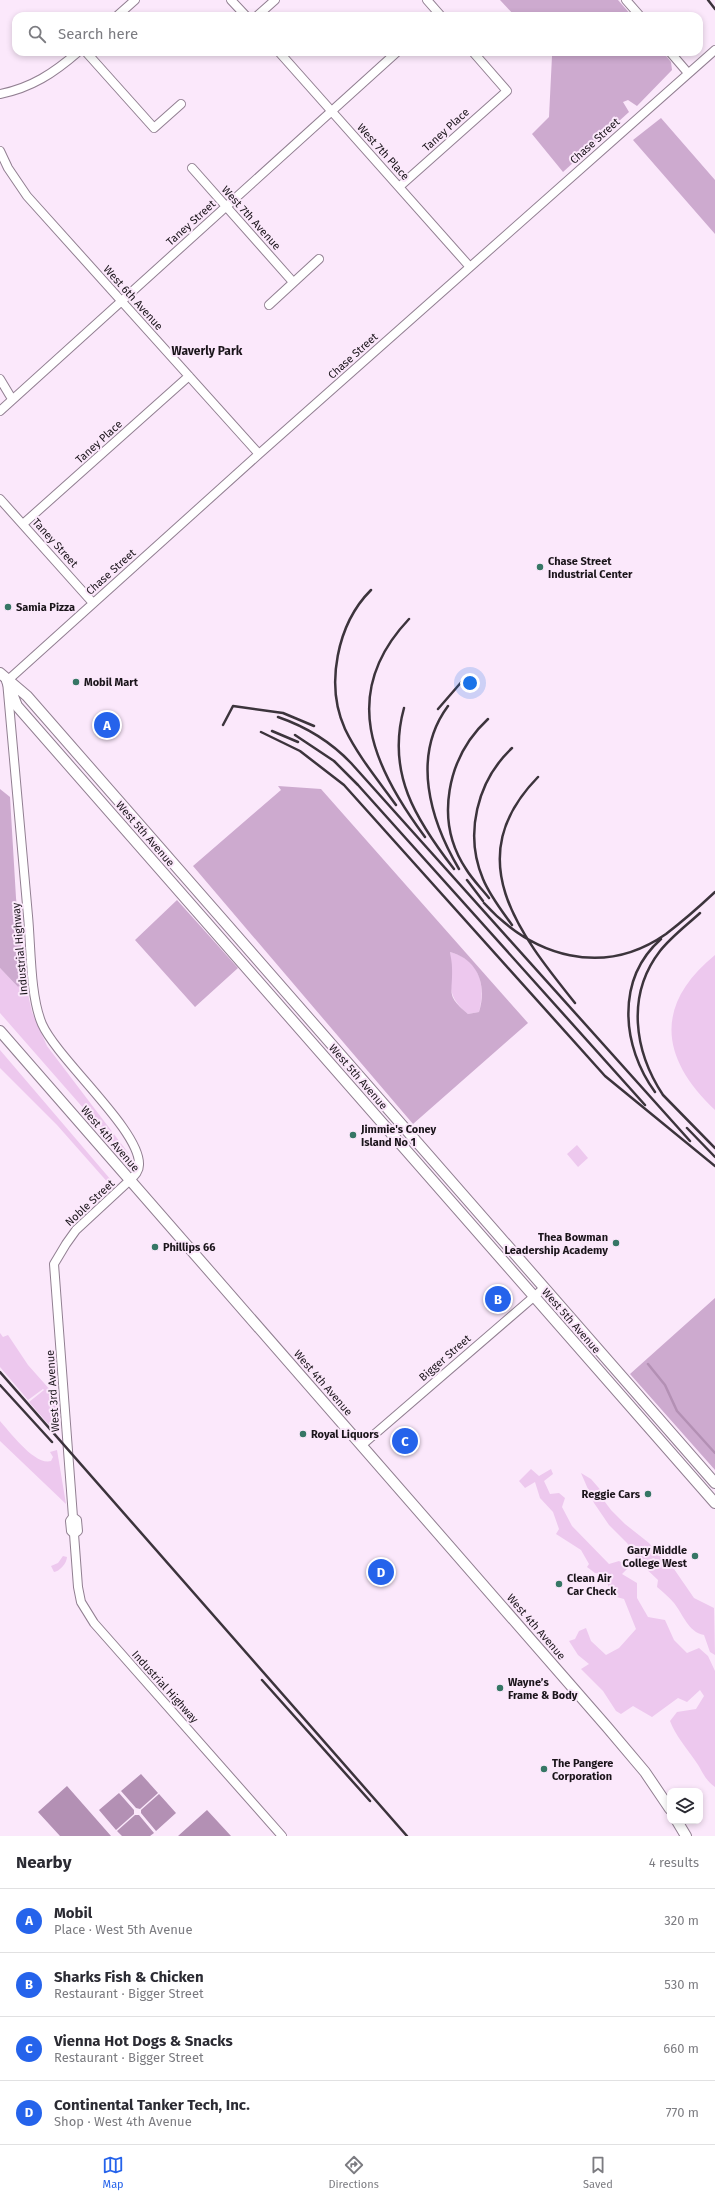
<!DOCTYPE html>
<meta charset="utf-8">
<style>
:root{--surface:#fff;--page:#f2f2f3;--text:#2b2b33;--muted:#7c7c81;--line:#e1e1e2;--accent:#2563eb}
body{margin:0;font-family:"Fira Sans",sans-serif;background:var(--page);color:var(--text)}
.controls{position:absolute;right:12px;bottom:12px;display:grid;overflow:hidden;border-radius:8px;box-shadow:0 2px 6px #0003}
.controls button{width:36px;height:36px;display:grid;place-items:center;padding:0;border:0;border-bottom:1px solid var(--line);background:var(--surface);color:var(--text);font:20px sans-serif}
.you{position:absolute;left:470px;top:683px;width:14px;height:14px;margin:-10px;border:3px solid #fff;border-radius:50%;background:#1a73e8;box-shadow:0 0 0 6px #1a73e833}
.badge{display:grid;place-items:center;width:26px;height:26px;border-radius:50%;background:var(--accent);color:#fff;font-size:13px;font-weight:700}
.pin{position:absolute;translate:-50% -50%;border:2px solid #fff;box-shadow:0 1px 4px #0006}
.list{margin:0;padding:0;list-style:none}
h2{display:flex;justify-content:space-between;align-items:center;height:52px;margin:0;padding:0 16px;font-size:17px}
h2 small{font-size:13px;font-weight:400;color:var(--muted)}
.list li{display:grid;grid-template-columns:26px 1fr auto;gap:12px;align-items:center;box-sizing:border-box;height:64px;padding:0 16px;border-top:1px solid var(--line)}
.list b{display:block;font-size:15px;white-space:nowrap}
.list p{margin:0;font-size:13px;white-space:nowrap;color:var(--muted)}
.list em{font-size:13px;font-style:normal;color:var(--muted)}
.icon{flex:none;width:22px;height:22px;fill:none;stroke:currentColor;stroke-width:2;stroke-linecap:round;stroke-linejoin:round}
.map{position:relative;flex:none;width:715px;height:1836px;overflow:hidden}
.search{position:absolute;background:var(--surface);box-shadow:0 2px 6px #0003;left:12px;right:12px;top:12px;height:44px;display:flex;align-items:center;gap:10px;box-sizing:border-box;padding:0 14px;border-radius:12px;color:var(--muted);font-size:15px}
.sheet{height:308px;background:var(--surface)}
nav{display:flex;justify-content:space-around;align-items:center;box-sizing:border-box;height:56px;border-top:1px solid var(--line);background:var(--surface);font-size:11px;color:var(--muted)}
nav a{display:grid;justify-items:center;gap:2px}
nav .on{color:var(--accent)}
.map>svg:first-child{display:block}
.green{fill:#edc8ee}
.forest{fill:#cdaacf;fill-rule:evenodd}
.water{fill:#b390b4}
.lines{fill:none;stroke-linecap:round;stroke-linejoin:round}
.stream{stroke:#b390b4;stroke-width:2.5}
.minor-casing{stroke:#917f91;stroke-width:10}
.major-casing{stroke:#917f91;stroke-width:12}
.minor{stroke:#fff;stroke-width:8}
.major{stroke:#fff;stroke-width:10}
.rail{stroke:#3c343c;stroke-width:2.5}
.poi-dot{fill:#367665;stroke:#fbe8fb;stroke-width:1.5}
.labels{text-anchor:middle;dominant-baseline:central;stroke-width:4;stroke-linejoin:round;paint-order:stroke}
.street-label{font-size:11px;fill:#1a141a;stroke:#fbe8fb}
.poi-label{font-size:11px;font-weight:bold;fill:#1a141a;stroke:#fbe8fb;text-anchor:start}
.neighbourhood-label{font-size:12px;font-weight:bold;fill:#1a141a;stroke:#fbe8fb}
</style>
<div class="map">
<svg width="715" height="1836" viewBox="0 0 715 1836">
<rect width="100%" height="100%" fill="#fbe8fb"/>
<path class="green" d="M450,952C480,960 486,984 479,1012L468,1014C442,992 454,982 450,952Z
M715,955V1110C660,1058 654,1005 715,955Z
M0,968L18,987L25,981L32,1012L47,1046L126,1150L129,1154L127,1158L0,1013Z
M0,1050L111,1180L110,1185L57,1125L0,1068Z
M577,1145L588,1158L578,1167L567,1154Z
M0,1333L3,1337L8,1335L28,1365L52,1392L57,1406L54,1411L56,1433L29,1402L44,1390L43,1389L28,1400L0,1367Z
M0,1421C10,1432 35,1466 51,1461L53,1457L50,1452L57,1450L66,1504L0,1441Z
M531,1469L539,1476L551,1469L553,1474L544,1481L550,1494L559,1493L565,1498L562,1507L572,1526L609,1564L619,1561L629,1567L622,1574L637,1583V1598L648,1617L665,1620L674,1640L687,1653L699,1648L708,1656L715,1671V1787C703,1778 703,1771 694,1759C685,1746 676,1736 670,1721L677,1712L696,1709L704,1696L700,1690L687,1702L678,1698L652,1717L633,1706L621,1714L616,1711L603,1691L581,1669L589,1664L578,1655L569,1641L575,1639L579,1631L586,1628L591,1641L606,1655L619,1648L636,1629L624,1599L613,1596L603,1574L595,1573L587,1567L589,1564L581,1550L556,1534L559,1529L553,1512L540,1498L535,1482L525,1488L519,1481Z
M581,1473L591,1479L604,1494L605,1502L611,1510L625,1524L649,1543L662,1559L674,1569L694,1598L714,1608L715,1655L710,1652L704,1635C688,1632 683,1614 674,1603C669,1597 663,1592 657,1587L658,1580L639,1562L627,1543L609,1525L594,1503Z
M63,1556L67,1557C67,1563 59,1572 54,1572L51,1566L58,1563Z"/>
<path class="forest" d="M500,0H618L632,16H515Z
M548,52H663L671,62L672,70L637,106L628,100L623,102L629,112L563,172L532,134L549,117L552,56Z
M661,118L715,180V234L633,140Z
M278,786L321,789L528,1023L413,1124L193,866L281,790ZM450,952C479,960 487,986 479,1012L468,1014C445,995 453,994 452,968C452,963 451,958 450,952Z
M0,789L10,797L16,898L25,981L18,987L0,968Z
M177,900L238,968L195,1007L135,940Z
M715,1298V1470L630,1374Z"/>
<path class="water" d="M141,1774L158,1793L140,1809L136,1808L121,1791Z
M67,1786L111,1836H60L38,1812Z
M119,1793L134,1810V1814L116,1830L99,1810Z
M159,1794L176,1813L156,1831L141,1813V1810Z
M207,1810L231,1836H178Z
M135,1815H139L154,1833L150,1836H122L117,1831Z"/>
<g class="lines">
<path class="stream" d="M648,1364L665,1385L677,1411L715,1453"/>
<defs>
<path id="minor" d="M231,0L246,16
M427,0L441,16
M626,0L640,16
M117,16L135,0
M257,16L275,0
M86,52L154,128L181,104
M279,52L470,267
M670,52L688,73
M0,94C31,88 54,73 78,52
M0,151L8,168L27,196L259,454
M192,168L293,282
M399,187L507,91L473,52
M269,305L319,259
M0,379L12,399
M0,411L397,52
M0,499L93,603
M23,524L189,376
M362,1445L544,1288
M73,1517L54,1264L66,1244L76,1230L130,1180C134,1176 139,1172 139,1165C141,1131 58,1060 42,1024C30,996 31,947 28,916C21,838 14,759 7,681L259,454L715,50
M73,1517L70,1521L71,1531L74,1534L78,1587L81,1602L94,1623L282,1836
M73,1517L77,1520L78,1531L74,1534"/>
<path id="major" d="M0,673L27,696L715,1483
M7,681L17,706L715,1503
M0,1031L607,1727L645,1772L670,1809
M677,1821L686,1836"/>
</defs>
<use href="#minor" class="minor-casing"/>
<use href="#major" class="major-casing"/>
<use href="#minor" class="minor"/>
<use href="#major" class="major"/>
<path class="rail" d="M708,0L715,9
M371,590C337,624 325,685 345,729C358,756 378,780 396,805
M409,619C339,693 372,766 425,837
M448,706C411,756 430,820 459,869
M404,708C386,773 416,820 454,869
M438,709L464,679
M278,717C307,727 330,741 351,763L690,1141
M488,719C447,757 434,821 466,869C472,879 481,888 489,898
M223,725L233,706L283,713L314,726
M272,731L298,742
M261,732L300,751L344,785L605,1076L715,1166
M295,735L334,761L358,785L645,1105
M538,777C459,858 518,932 575,1003
M467,880L483,901
M484,903C533,957 603,978 666,934C683,921 699,907 715,892
M700,913C687,925 671,937 660,951C626,995 634,1051 663,1095L715,1148
M512,925C502,911 490,896 483,879C464,834 477,781 512,748
M655,1092C622,1047 615,980 661,939
M687,1128L715,1157
M0,1372L407,1836
M0,1385L52,1442
M262,1680L370,1801"/>
</g>
<g class="poi-dot">
<circle cx="540" cy="567" r="4"/>
<circle cx="8" cy="607" r="4"/>
<circle cx="76" cy="682" r="4"/>
<circle cx="353" cy="1135" r="4"/>
<circle cx="616" cy="1243" r="4"/>
<circle cx="155" cy="1247" r="4"/>
<circle cx="303" cy="1434" r="4"/>
<circle cx="648" cy="1494" r="4"/>
<circle cx="695" cy="1556" r="4"/>
<circle cx="559" cy="1584" r="4"/>
<circle cx="500" cy="1688" r="4"/>
<circle cx="544" cy="1769" r="4"/>
</g>
<g class="labels">
<g class="street-label">
<text transform="translate(446 130) rotate(-42)">Taney Place</text>
<text transform="translate(595 141) rotate(-42)">Chase Street</text>
<text transform="translate(383 152) rotate(48)">West 7th Place</text>
<text transform="translate(251 218) rotate(48)">West 7th Avenue</text>
<text transform="translate(191 223) rotate(-42)">Taney Street</text>
<text transform="translate(133 298) rotate(48)">West 6th Avenue</text>
<text transform="translate(353 356) rotate(-42)">Chase Street</text>
<text transform="translate(99 442) rotate(-42)">Taney Place</text>
<text transform="translate(55 543) rotate(48)">Taney Street</text>
<text transform="translate(111 572) rotate(-42)">Chase Street</text>
<text transform="translate(145 834) rotate(49)">West 5th Avenue</text>
<text transform="translate(20 949) rotate(-95)">Industrial Highway</text>
<text transform="translate(358 1077) rotate(49)">West 5th Avenue</text>
<text transform="translate(110 1139) rotate(49)">West 4th Avenue</text>
<text transform="translate(90 1203) rotate(-43)">Noble Street</text>
<text transform="translate(571 1321) rotate(49)">West 5th Avenue</text>
<text transform="translate(445 1358) rotate(-41)">Bigger Street</text>
<text transform="translate(323 1383) rotate(49)">West 4th Avenue</text>
<text transform="translate(53 1391) rotate(-94)">West 3rd Avenue</text>
<text transform="translate(536 1627) rotate(49)">West 4th Avenue</text>
<text transform="translate(165 1687) rotate(48)">Industrial Highway</text>
</g>
<g class="poi-label">
<text x="548" y="561">Chase Street<tspan x="548" dy="13">Industrial Center</tspan></text>
<text x="16" y="607">Samia Pizza</text>
<text x="84" y="682">Mobil Mart</text>
<text x="361" y="1129">Jimmie's Coney<tspan x="361" dy="13">Island No 1</tspan></text>
<text x="608" y="1237" text-anchor="end">Thea Bowman<tspan x="608" dy="13">Leadership Academy</tspan></text>
<text x="163" y="1247">Phillips 66</text>
<text x="311" y="1434">Royal Liquors</text>
<text x="640" y="1494" text-anchor="end">Reggie Cars</text>
<text x="687" y="1550" text-anchor="end">Gary Middle<tspan x="687" dy="13">College West</tspan></text>
<text x="567" y="1578">Clean Air<tspan x="567" dy="13">Car Check</tspan></text>
<text x="508" y="1682">Wayne’s<tspan x="508" dy="13">Frame &amp; Body</tspan></text>
<text x="552" y="1763">The Pangere<tspan x="552" dy="13">Corporation</tspan></text>
</g>
<g class="neighbourhood-label">
<text x="207" y="351">Waverly Park</text>
</g>
</g>
</svg>
<div class="controls">
<button><svg class="icon" aria-label="layers" viewBox="0 0 24 24"><path d="M12 4l9 5-9 5-9-5zM3 14l9 5 9-5"/></svg></button>
</div>
<div class="you"></div>
<div class="pin badge" style="left:107px;top:725px">A</div>
<div class="pin badge" style="left:498px;top:1299px">B</div>
<div class="pin badge" style="left:405px;top:1441px">C</div>
<div class="pin badge" style="left:381px;top:1572px">D</div>
<div class="search"><svg class="icon" aria-label="search" viewBox="0 0 24 24"><circle cx="10" cy="10" r="6"/><path d="M15 15l6 6"/></svg>Search here</div>
</div>
<section class="sheet">
<h2>Nearby<small>4 results</small></h2>
<ul class="list">
<li><span class="badge">A</span><div><b>Mobil</b><p>Place · West 5th Avenue</p></div><em>320 m</em></li>
<li><span class="badge">B</span><div><b>Sharks Fish &amp; Chicken</b><p>Restaurant · Bigger Street</p></div><em>530 m</em></li>
<li><span class="badge">C</span><div><b>Vienna Hot Dogs &amp; Snacks</b><p>Restaurant · Bigger Street</p></div><em>660 m</em></li>
<li><span class="badge">D</span><div><b>Continental Tanker Tech, Inc.</b><p>Shop · West 4th Avenue</p></div><em>770 m</em></li>
</ul>
</section>
<nav>
<a class="on"><svg class="icon" aria-label="map" viewBox="0 0 24 24"><path d="M3 6l6-2 6 2 6-2v14l-6 2-6-2-6 2zM9 4v14M15 6v14"/></svg>Map</a>
<a><svg class="icon" aria-label="directions" viewBox="0 0 24 24"><path d="M12 3l9 9-9 9-9-9zM9 14v-3h6M13 9l2 2-2 2"/></svg>Directions</a>
<a><svg class="icon" aria-label="saved" viewBox="0 0 24 24"><path d="M7 4h10v16l-5-4-5 4z"/></svg>Saved</a>
</nav>
